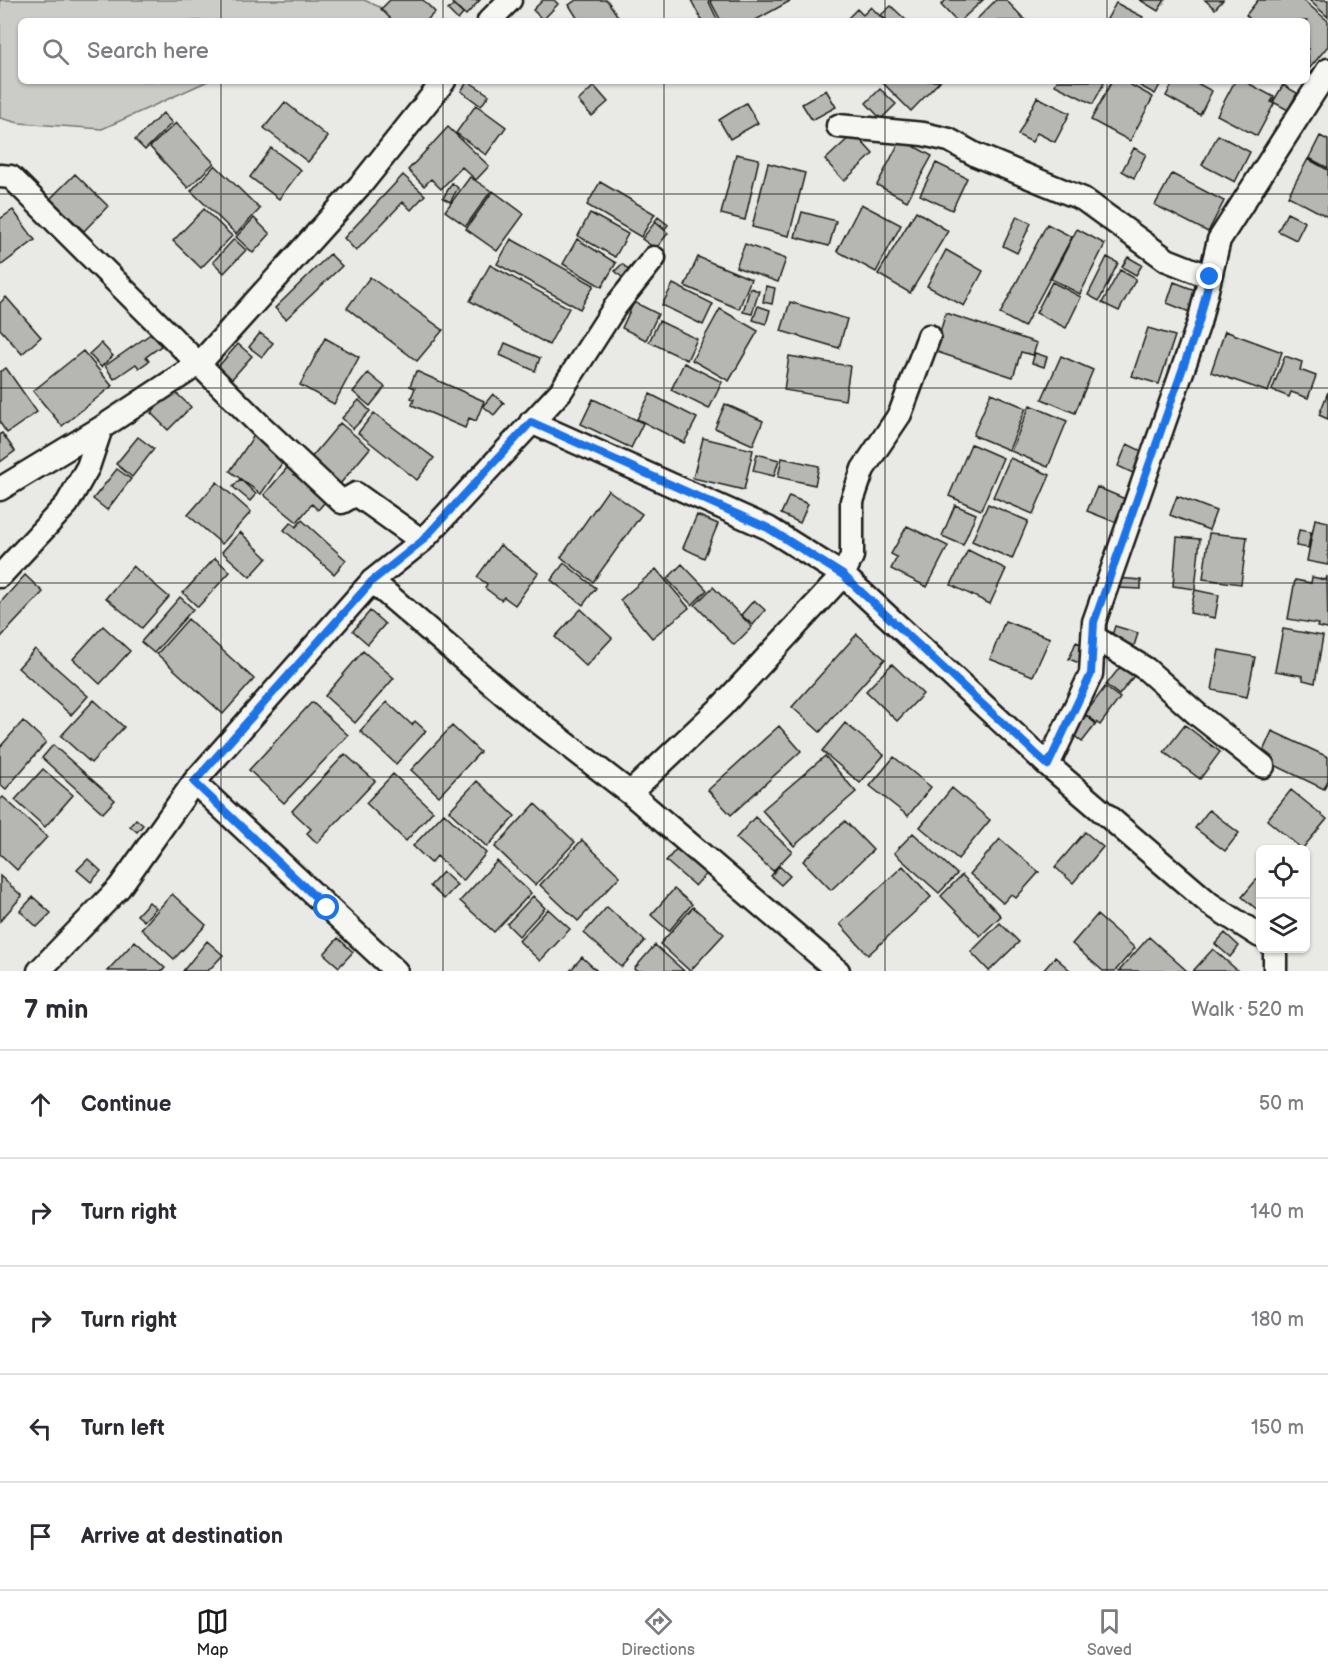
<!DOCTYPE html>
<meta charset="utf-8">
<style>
:root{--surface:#fff;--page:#f7f7f7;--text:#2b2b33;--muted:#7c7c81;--line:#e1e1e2;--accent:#1c1c1c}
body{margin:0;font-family:"Balsamiq Sans",sans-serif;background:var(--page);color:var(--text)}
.controls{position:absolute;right:18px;bottom:18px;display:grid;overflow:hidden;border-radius:9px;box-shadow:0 2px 4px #0004}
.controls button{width:54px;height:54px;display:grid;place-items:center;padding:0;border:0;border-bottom:2px solid var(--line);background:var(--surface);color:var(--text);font:30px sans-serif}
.stop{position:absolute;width:18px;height:18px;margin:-14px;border:4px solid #1a73e8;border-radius:50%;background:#fff}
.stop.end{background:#1a73e8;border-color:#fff;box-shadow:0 2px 6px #0008}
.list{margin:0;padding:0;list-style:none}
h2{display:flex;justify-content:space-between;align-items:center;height:78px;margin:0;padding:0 24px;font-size:26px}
h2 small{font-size:20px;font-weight:400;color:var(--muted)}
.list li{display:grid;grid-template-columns:39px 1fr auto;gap:18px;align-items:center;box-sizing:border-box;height:108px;padding:0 24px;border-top:2px solid var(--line)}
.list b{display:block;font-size:22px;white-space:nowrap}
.list em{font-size:20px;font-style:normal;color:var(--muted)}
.icon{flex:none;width:33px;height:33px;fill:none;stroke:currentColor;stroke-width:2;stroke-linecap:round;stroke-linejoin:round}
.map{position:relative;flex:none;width:1328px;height:971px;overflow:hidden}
.search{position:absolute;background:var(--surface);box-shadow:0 2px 4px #0004;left:18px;right:18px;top:18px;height:66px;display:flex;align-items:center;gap:15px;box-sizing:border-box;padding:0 21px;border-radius:9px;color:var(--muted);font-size:22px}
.sheet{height:618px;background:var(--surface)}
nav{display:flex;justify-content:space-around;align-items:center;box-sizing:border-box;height:84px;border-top:2px solid var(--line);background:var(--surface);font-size:16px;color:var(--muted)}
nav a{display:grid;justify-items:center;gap:3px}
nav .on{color:var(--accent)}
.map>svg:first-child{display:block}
.green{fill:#cbcbc7;stroke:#747472;stroke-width:1.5}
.building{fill:#b6b6b3;stroke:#1c1c1c;stroke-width:1.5}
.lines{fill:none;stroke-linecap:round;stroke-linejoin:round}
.minor-casing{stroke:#1c1c1c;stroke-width:27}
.minor{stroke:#f6f6f2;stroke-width:22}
.route{stroke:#1a73e8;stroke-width:8}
.grid{fill:none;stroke:#1c1c1c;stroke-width:1.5;stroke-opacity:0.55}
</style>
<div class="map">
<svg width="1328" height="971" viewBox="0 0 1328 971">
<rect width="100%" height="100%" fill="#e9e9e5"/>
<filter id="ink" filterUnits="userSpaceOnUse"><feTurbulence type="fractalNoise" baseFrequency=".0167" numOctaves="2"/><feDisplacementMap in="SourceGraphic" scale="12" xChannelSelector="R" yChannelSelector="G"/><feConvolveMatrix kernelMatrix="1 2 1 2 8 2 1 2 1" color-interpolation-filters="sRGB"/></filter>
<g filter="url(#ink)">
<path class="green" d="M0,0H364L411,21H21V81H208L102,129L19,123L0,118Z"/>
<path class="building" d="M390,0H423L435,12L426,21H393L381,9Z
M455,0H480L466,15L452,3Z
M543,0H554L558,4L543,20L533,10Z
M576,0H607L621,21H579L569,5Z
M691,0H708L718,21H702Z
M710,0H790V1L754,21H721Z
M946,0H983L960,21H956L941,5Z
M996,0H1006L1026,21H975Z
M1140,0H1165L1158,11Z
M1205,0H1223L1215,9Z
M1258,0H1303L1328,21V46L1309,69L1307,21H1252L1246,15Z
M1309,0H1328V17Z
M1116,3L1143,17L1140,21H1106Z
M453,5L463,14L458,20L448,10Z
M891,6L907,21H887L881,15Z
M871,7L885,21L846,20L857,9L863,15Z
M468,81L489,95L481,106L461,91Z
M881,81H940L911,111Z
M1057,81H1105L1093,104L1055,85Z
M1112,81H1124L1153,97L1130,141L1091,120Z
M1131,81H1162L1155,94Z
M1174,81H1193L1212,91L1200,115L1166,96Z
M1235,81H1244L1274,97L1271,102L1274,104L1257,136L1217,115Z
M1283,85L1297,93L1288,110L1273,102Z
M594,86L608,102L592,116L578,101Z
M880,89L896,104L881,119L866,103Z
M826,90L836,107L812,120L802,104Z
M1037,97L1070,113L1055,142L1037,133L1032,142L1018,135Z
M285,102L328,137L308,162L264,128Z
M746,103L758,123L730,139L719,120Z
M476,105L506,127L486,155L456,133Z
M163,113L172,123L145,150L135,140Z
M176,123L214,163L188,188L150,147Z
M448,127L489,166L476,180L462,167L441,189L431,179L424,186L408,170Z
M854,133L873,154L844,181L825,160Z
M1218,135L1250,152L1235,182L1202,165Z
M1320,136L1328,140V168L1309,158Z
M901,139L932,156L907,201L877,185Z
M271,148L301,170L279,199L250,177Z
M1134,148L1146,154L1134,178L1122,171Z
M736,154L759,159L745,220L721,214Z
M1308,159L1328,170V217L1288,196Z
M768,163L805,173L789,236L752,227Z
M936,163L967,178L952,210L920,195Z
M215,165L260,209L236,234L191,191Z
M75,174L108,206L84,231L50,199Z
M1172,174L1224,201L1208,232L1155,205Z
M403,175L425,195L411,210L403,202L356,251L344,238Z
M470,177L491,191L466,226L445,211Z
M600,182L655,214L641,237L587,205Z
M452,183L458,188L450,202L443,198Z
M493,191L524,214L497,251L466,229Z
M861,204L901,225L876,272L837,251Z
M204,209L232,236L201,268L173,241Z
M13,210L35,240L0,266V219Z
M916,211L948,231L910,293L878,274Z
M802,212L836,221L829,246L795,237Z
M590,213L628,234L615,257L578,236Z
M1287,213L1305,222L1296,240L1278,231Z
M1017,216L1031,223L1017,253L1003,246Z
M658,217L668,225L665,229L655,221Z
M254,218L270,234L253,253L236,237Z
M655,222L668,233L656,249L642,239Z
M1047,224L1072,237L1024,327L1000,314Z
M1077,229L1105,244L1080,294L1051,279Z
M234,239L246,250L224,273L213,262Z
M511,239L594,285L580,309L497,264Z
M577,239L616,263L602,287L563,264Z
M745,244L786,259L778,282L736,267Z
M946,250L983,271L964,306L927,286Z
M330,254L342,266L286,319L275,308Z
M698,257L751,279L739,309L685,286Z
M1107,257L1118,263L1099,301L1088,295Z
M1128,257L1142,265L1136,275L1122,267Z
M622,264L632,272L625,280L615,271Z
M490,265L569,308L549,345L470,301Z
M1120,270L1136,279L1119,311L1102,303Z
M370,277L443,330L417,361L347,308Z
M1052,282L1081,297L1066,328L1036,313Z
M1174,282L1200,292L1192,313L1167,303Z
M673,284L713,304L703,325L662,305Z
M766,286L775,288L772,304L763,302Z
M750,288L759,291L752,314L743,312Z
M6,297L41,337L22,354L0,329V303Z
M634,302L658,314L646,340L622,328Z
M790,302L847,319L839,348L781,331Z
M758,306L770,310L766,324L753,320Z
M720,309L758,331L729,381L692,360Z
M946,313L1037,343L1033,355L1021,352L1013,377L934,351Z
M659,321L697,339L687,360L649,342Z
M1148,328L1175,336L1159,384L1132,376Z
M1225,331L1282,352L1268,392L1211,372Z
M152,333L161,346L146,357L149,361L139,368L136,364L114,379L105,366Z
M260,333L273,343L262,357L249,347Z
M325,338L359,357L334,404L300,385Z
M101,343L113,356L101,367L89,354Z
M505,343L540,358L535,371L500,355Z
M238,344L252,356L230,381L216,369Z
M83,351L112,386L62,426L33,391Z
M1035,353L1047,357L1044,367L1032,363Z
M789,356L850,366L845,400L784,390Z
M1061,356L1093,370L1075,413L1042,399Z
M1285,356L1302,362L1300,370L1316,376L1308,398L1291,392L1289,397L1272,390Z
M684,363L722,382L709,409L671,390Z
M6,368L37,412L7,433L0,423V372Z
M416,371L484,401L476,421L469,418L465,428L412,405L414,399L411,398L415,388L410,386Z
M368,373L385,387L370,406L353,392Z
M173,390L191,407L168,430L151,413Z
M1328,392V419L1319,415Z
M991,393L1026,408L1009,450L973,435Z
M493,394L504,403L494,415L483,406Z
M650,394L697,418L684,443L637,419Z
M593,399L643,423L631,448L581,424Z
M359,400L370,411L353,429L342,418Z
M725,404L763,421L753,445L715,428Z
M1030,405L1067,421L1048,467L1011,451Z
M374,413L434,458L417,480L358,433Z
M340,423L370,448L335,490L305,465Z
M257,431L289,453L261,494L230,471Z
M2,433L15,451L0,462V434Z
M138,437L154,449L132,477L116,464Z
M703,438L753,450L744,490L693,478Z
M971,444L1003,458L981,510L949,496Z
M1127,444L1146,453L1137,475L1118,466Z
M757,454L779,460L774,476L753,471Z
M782,458L819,466L815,485L778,477Z
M1010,458L1050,475L1033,514L993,497Z
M292,462L331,495L318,510L312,504L297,522L264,495Z
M117,469L131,479L107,510L93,499Z
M240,479L256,494L250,501L233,487Z
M217,482L251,512L222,544L188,515Z
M1097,487L1125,499L1115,522L1087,511Z
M608,490L642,514L593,582L561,557Z
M789,496L808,504L800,523L781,514Z
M1177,496L1216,511L1209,530L1170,515Z
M988,504L1028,521L1012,559L972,541Z
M955,505L976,514L963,545L942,536Z
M697,515L718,524L704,558L683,548Z
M1315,519L1328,522V565L1307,561Z
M302,520L346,560L334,574L284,530L291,522L296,527Z
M907,526L948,546L927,587L891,569L897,557L891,554Z
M1299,530L1311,532L1308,548L1296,546Z
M240,532L267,558L250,577L222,552Z
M1209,533L1247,537L1241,584L1203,579Z
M1177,537L1200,539L1195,589L1173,586Z
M500,545L538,573L515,605L504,597L501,600L485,588L487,584L477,577Z
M968,550L1006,569L990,604L951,585Z
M215,558L230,572L198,607L183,593Z
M564,563L596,588L583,605L551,580Z
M682,564L707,590L692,605L667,579Z
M133,566L169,597L142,628L106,598Z
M656,569L689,608L652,638L620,600Z
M25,575L43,592L0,638V603Z
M1327,576L1328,629L1317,627L1318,624L1288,619L1295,580L1311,583L1312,577L1326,580Z
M1117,578L1141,580V589L1117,588Z
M713,587L752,627L734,645L695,605Z
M1195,590L1219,595L1215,618L1190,613Z
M180,597L193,609L154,653L141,642Z
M754,600L765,610L753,625L741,615Z
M581,609L612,638L586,666L555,637Z
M370,611L385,624L368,644L353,631Z
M188,619L254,679L223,714L157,654Z
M1005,621L1050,638L1033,676L990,659Z
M103,626L130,651L100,684L73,659Z
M1115,626L1138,633L1134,646L1111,638Z
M1283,629L1323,636L1315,683L1303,680V676L1275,671Z
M857,634L885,659L820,732L792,707Z
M1076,642L1089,647L1082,664L1069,659Z
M35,649L88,696L71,715L18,668Z
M1219,650L1255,657L1247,697L1212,690Z
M363,651L394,678L355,723L325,696Z
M1124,662L1137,672L1119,695L1106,685Z
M892,664L923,694L897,721L866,691Z
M1105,687L1120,698L1100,725L1085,714Z
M94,700L124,727L91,763L61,736Z
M312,702L348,735L284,803L249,770Z
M387,702L412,725L415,721L426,731L396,764L360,731Z
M1085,715L1096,724L1082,742L1071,733Z
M23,721L46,742L6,789L0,784V747Z
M845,723L884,755L860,783L822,751Z
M1185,725L1220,752L1200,779L1164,752Z
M452,726L480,752L439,796L411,770Z
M779,726L801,751L731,815L708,790Z
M1272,731L1328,757V780L1324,789L1260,758Z
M53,745L115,800L103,813L42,758Z
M345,754L375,781L317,843L307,833L311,829L292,811Z
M825,756L856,792L794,846L762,810Z
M894,757L931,787L908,816L870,786Z
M43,769L73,795L45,827L15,800Z
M393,774L433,811L406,841L366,803Z
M477,781L515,816L487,847L449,811Z
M952,788L990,820L958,859L920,827Z
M1291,790L1327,819L1302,849L1267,820Z
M3,797L47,837L17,870L0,854V800Z
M535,804L575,842L535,885L495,847Z
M1209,810L1239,833L1225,851L1195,828Z
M444,813L486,853L463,881L437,856L431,863L413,846Z
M755,817L792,851L773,871L736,838Z
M136,819L143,825L137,832L130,826Z
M845,821L873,850L831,890L803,861Z
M1085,832L1103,847L1073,883L1055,867Z
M913,833L957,874L939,893L894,853Z
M1000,839L1039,872L1016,898L1011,894L1003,903L970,874Z
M582,840L620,876L578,921L540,885Z
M678,847L707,873L695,886L666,861Z
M88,859L101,871L91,882L77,870Z
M497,861L531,893L494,932L460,901Z
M779,866L790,876L781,885L771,876Z
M903,866L931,897L868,955L840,924Z
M443,872L457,885L444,899L430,886Z
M962,875L1001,916L980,936L941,896Z
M0,876L22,896L0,921Z
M1257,879L1260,881V912L1242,897Z
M674,889L692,904L669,931L651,915Z
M172,894L206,925L174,959L141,929Z
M533,896L545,908L519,936L507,924Z
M33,897L51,913L37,927L20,911Z
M149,902L156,908L144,921L137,915Z
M607,907L645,941L622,967L584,933Z
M693,907L724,934L690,971L660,944Z
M548,909L570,929L540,961L519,941Z
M1097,915L1135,948L1115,971H1103L1072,944Z
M1000,923L1019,942L989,971L971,952Z
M1225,933L1239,946L1230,957L1215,944Z
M1149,937L1187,971H1119Z
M338,938L353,952L339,967L324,954Z
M135,941L165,968L162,971H107Z
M207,941L223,955L208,971H183Z
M655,945L684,971H636L634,969Z
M1213,949L1238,971H1193Z
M582,957L597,971H570Z
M1055,957L1071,971H1043Z"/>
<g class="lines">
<defs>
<path id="minor" d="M489,21L510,0
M838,126L923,134L949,140L976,155L1083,199L1167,260L1210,277
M0,176L11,177L262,427L342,502L356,494L422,541
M531,422L768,528L843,575L1048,765L1210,904L1260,936
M0,489L101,428L200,363L363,182L444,81
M0,576L67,504L88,467L101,428
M372,581L514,703L630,793L838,971
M1094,637L1146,669L1197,714L1263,766
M1048,765L1091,674L1094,622L1199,323L1219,240L1328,70
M194,782L396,971
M630,793L721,707L843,575L852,556V501L863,469L900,414L929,336
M39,971L119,888L194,782L372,581L422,541L561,391L615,307L654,258
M1275,971V948"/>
</defs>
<use href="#minor" class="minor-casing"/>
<use href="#minor" class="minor"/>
</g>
</g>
<g class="lines" filter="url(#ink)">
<path class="route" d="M327,908L194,782L372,581L422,541L531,422L768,528L843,575L1048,765L1091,674L1094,622L1199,322L1210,277"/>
</g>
<path class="grid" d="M221,0V21M443,0V21M664,0V21M885,0V21M1107,0V21M221,81V971M443,81V971M664,81V971M885,81V971M1107,81V971M0,194H1328M0,388H1328M0,583H1328M0,777H1328"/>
</svg>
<div class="controls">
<button><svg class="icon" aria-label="locate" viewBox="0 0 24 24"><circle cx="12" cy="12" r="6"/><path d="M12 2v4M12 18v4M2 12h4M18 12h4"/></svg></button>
<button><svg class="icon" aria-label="layers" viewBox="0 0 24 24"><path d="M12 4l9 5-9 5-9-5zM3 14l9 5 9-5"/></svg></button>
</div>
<div class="stop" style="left:327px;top:908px"></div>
<div class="stop end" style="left:1210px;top:277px"></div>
<div class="search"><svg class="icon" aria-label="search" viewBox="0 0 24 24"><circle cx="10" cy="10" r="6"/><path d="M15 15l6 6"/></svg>Search here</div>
</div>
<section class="sheet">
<h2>7 min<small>Walk · 520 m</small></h2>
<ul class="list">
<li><svg class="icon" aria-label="ahead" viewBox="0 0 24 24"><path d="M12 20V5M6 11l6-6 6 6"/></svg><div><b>Continue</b></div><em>50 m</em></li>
<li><svg class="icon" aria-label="right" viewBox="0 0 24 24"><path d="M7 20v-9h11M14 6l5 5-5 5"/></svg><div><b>Turn right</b></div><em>140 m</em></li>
<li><svg class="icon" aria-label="right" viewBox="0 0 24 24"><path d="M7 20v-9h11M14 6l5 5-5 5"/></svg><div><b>Turn right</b></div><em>180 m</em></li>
<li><svg class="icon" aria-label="left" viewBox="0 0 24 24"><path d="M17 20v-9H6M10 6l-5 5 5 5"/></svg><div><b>Turn left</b></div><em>150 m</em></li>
<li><svg class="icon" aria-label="arrive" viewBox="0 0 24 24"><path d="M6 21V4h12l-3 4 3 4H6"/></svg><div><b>Arrive at destination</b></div></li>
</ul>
</section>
<nav>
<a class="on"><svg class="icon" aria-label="map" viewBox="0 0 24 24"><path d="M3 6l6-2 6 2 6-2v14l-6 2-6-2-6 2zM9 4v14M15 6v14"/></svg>Map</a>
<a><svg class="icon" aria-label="directions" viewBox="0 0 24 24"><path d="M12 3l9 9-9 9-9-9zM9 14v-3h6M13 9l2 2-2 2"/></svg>Directions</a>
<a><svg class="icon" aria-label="saved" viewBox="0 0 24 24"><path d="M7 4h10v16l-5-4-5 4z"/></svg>Saved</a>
</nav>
